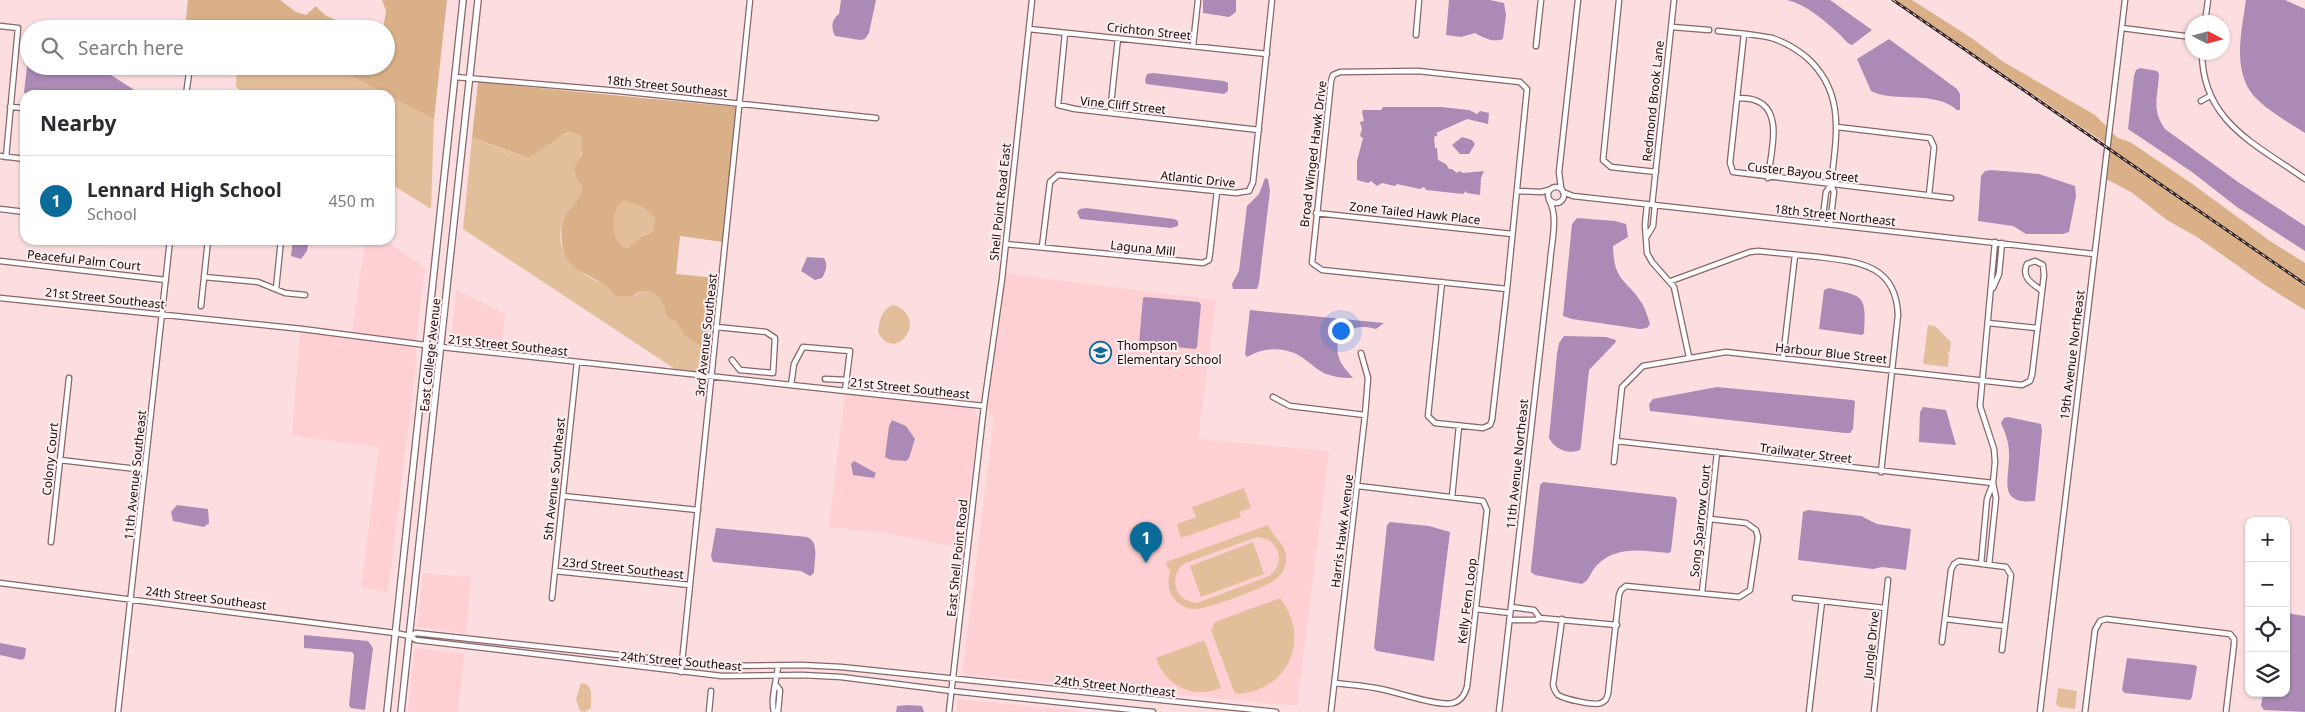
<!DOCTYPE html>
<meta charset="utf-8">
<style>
:root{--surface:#fff;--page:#f2f2f3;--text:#2b2b33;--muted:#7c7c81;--line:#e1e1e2;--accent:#0a6b99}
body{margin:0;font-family:"Noto Sans",sans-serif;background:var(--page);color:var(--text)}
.controls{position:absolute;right:15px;bottom:15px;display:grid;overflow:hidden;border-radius:10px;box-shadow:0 1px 4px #0004}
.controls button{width:45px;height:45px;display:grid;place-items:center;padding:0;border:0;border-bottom:1px solid var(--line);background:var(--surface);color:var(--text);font:25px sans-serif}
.compass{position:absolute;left:2185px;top:15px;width:45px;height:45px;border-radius:50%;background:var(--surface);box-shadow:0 1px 4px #0004;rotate:96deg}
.you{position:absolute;left:1340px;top:330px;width:18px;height:18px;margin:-12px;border:4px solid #fff;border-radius:50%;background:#1a73e8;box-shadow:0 0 0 8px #1a73e833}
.badge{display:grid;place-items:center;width:32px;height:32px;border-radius:50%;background:var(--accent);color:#fff;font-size:16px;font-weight:700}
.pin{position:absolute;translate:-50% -41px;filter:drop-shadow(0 1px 2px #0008)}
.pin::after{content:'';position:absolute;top:26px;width:18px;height:15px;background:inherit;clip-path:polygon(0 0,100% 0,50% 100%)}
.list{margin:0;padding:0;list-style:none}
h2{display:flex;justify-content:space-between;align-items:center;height:65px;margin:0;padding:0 20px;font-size:21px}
h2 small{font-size:16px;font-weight:400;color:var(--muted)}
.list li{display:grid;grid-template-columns:32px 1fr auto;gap:15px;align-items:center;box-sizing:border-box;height:90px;padding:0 20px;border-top:1px solid var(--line)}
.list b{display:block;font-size:19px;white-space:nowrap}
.list p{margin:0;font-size:16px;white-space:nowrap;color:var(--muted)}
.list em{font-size:16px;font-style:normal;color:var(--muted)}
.icon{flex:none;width:28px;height:28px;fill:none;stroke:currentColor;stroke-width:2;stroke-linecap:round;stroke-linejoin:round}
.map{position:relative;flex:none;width:2305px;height:712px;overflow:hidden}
.search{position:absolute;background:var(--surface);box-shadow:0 1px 4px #0004;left:20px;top:20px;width:375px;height:55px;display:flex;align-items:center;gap:12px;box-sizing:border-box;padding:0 18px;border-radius:28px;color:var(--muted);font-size:19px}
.panel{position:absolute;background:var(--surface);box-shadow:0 1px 4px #0004;left:20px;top:90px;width:375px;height:155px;border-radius:15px}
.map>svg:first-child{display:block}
.built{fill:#fed0d4;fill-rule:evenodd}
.green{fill:#e3be9a;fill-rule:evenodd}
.forest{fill:#d9b088;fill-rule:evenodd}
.water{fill:#ab8ab5}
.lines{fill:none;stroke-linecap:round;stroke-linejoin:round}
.minor-casing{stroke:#866669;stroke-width:7}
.major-casing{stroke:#866669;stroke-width:8}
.minor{stroke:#fff;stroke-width:4.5}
.major{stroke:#fff;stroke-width:5.5}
.rail-casing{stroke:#352728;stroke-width:3}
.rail{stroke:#feeff0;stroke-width:1;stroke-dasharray:4;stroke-linecap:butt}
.labels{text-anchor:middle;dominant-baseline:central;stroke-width:4;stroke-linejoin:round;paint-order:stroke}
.street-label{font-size:12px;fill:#160a0b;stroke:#feeff0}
.poi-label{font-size:12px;fill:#160a0b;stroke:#feeff0;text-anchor:start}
</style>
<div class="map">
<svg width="2305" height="712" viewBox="0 0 2305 712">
<rect width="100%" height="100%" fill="#fcdee0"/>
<path class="built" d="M365,240H385L425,268L416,342L300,326V325L352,332Z
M1005,273L1216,300L1198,439L1329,451L1297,706L962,674L994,419L984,406Z
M456,290L505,314L501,352L451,346Z
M300,331L416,347L415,374L388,592L361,588L379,447L292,436Z
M845,393L973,408L979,420L961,548L885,533L829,527ZM893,420L906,426L915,441L906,461L891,460L889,434L890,423Z
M423,573L471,577L466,634L417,627Z
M415,648L464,654L458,711L465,712H408Z
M958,699L1087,712H956Z"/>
<path class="green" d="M237,66H331L387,95H246L236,87Z
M390,96L434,119L431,209L394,186L390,187Z
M572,132L581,134C584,150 580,160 574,174C579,179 584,187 581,195C577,204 566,210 563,220C548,269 600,284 636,295L641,291C657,290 664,301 666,316L676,322L685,336L709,352L707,374L678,371L463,229L472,138C483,141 522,158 528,157C539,155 555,135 572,132Z
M623,201L641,206L655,218L653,232L644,235L628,248C610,246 610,210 623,201Z
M894,305C931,319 894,365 878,332C879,321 882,308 894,305Z
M1928,325L1935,326L1951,342L1950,351L1947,353L1949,354L1948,367L1923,364Z
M1244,488L1251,508L1239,512L1241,517L1181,538L1177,524L1196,517L1192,507Z
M1268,525C1273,539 1288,544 1286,561C1285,568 1281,576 1275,580C1266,587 1208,609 1196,609C1175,610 1163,588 1171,569H1168L1166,562ZM1257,537C1279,538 1287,563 1269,576L1197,603C1175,602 1167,576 1185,563Z
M1253,542L1264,574L1201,597L1190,566Z
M1280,598C1312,640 1288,692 1235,694L1211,630L1215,622Z
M1202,641L1205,642L1221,688C1193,699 1166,687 1156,658Z
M581,683L588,685L591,692V708L585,712L580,711L576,699Z
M2058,688L2077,691L2075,709L2059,707L2056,704Z"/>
<path class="forest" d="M188,0H280L296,12L306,15L316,6C330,23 340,18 358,29H185Z
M382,0H447L434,119L331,66H386V29H383L386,11Z
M1895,0H1912L1973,39L2002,61L2095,115L2107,127L2105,143Z
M478,82L736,107L723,242L680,236L676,274L717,278L709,352L685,336L676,322L666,316C664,301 657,290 641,291L632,296H616C601,273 563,277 562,241C561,234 561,225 564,218C567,210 576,204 580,196C589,178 562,180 582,155L581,135L572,132L566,133C556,138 537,155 529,157C524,158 482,140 472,138ZM623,201L641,206L655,218L653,232L641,237L628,248C610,246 610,210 623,201Z
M2111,132L2118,138L2130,142L2191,183L2270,241L2305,263V310L2265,285L2197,237L2167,220L2131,192L2106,179Z"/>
<path class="water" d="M841,0H876L869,33L865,39L860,40L835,36C831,28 831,20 839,14Z
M1203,0H1236V12L1229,17L1203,13Z
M1449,0H1490L1504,3L1506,15L1503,39C1493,43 1484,38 1475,33L1461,37L1446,35Z
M1787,0H1830L1872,30L1852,45C1845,43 1843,36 1837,32C1824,20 1805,4 1787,0Z
M2246,0H2285L2305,9V133C2288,122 2261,107 2250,91C2233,64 2242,29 2246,0Z
M1889,39L1957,89L1960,94V110H1957C1935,90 1894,103 1871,91L1857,59Z
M29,50V66H97L142,95H26L24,92Z
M2140,68L2157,71L2159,74C2158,97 2151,109 2165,129L2238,182L2305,226V251L2237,207L2192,172L2128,129L2134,76L2136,70Z
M1153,73L1224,81L1228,83V91L1224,94L1146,84L1145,80L1147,74Z
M1383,107H1441L1469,110L1477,114L1480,111L1489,113L1488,124L1467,119L1436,133L1438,135L1434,137L1435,148H1437L1438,160L1446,164L1449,169H1452L1457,173L1459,171L1463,173L1484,171L1481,178L1480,195L1467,193L1466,191L1463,194L1426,190L1424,187L1420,189L1397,184L1395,186L1382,183L1377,186L1371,181L1368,183L1357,180V161L1363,138L1360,136L1362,129L1360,122L1364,121L1362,112L1363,110H1381Z
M1462,137L1472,140L1475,144L1469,154H1460L1452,145Z
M1991,170L2039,174L2075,186L2076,196L2069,232L2063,234H2026L2013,226L1978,221L1981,176L1985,171Z
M1265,178L1268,179L1270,191L1259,283L1257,289H1233L1232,284L1239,271L1247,206L1259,194Z
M1086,208L1174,219L1178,221V226L1171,228L1080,219L1077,212L1080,209Z
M1577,218L1615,221L1626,224L1628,237L1613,246C1614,284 1627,278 1643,305C1646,311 1648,318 1650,324L1647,328L1640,329L1572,319L1563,316L1572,224Z
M293,240H309L307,251L301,259L291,256Z
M807,257L824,258C828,265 826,271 822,278L815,280L801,271Z
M1829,288C1865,297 1866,295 1864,333L1862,335L1819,329L1824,290Z
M1145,297L1199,302L1201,305L1197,347L1195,349L1139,343L1143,298Z
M1250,310L1384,323L1376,329C1356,322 1331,333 1339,358C1341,365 1348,372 1353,378C1343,378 1331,377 1322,372C1315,368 1309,362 1303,358C1286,346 1264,347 1247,357L1245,354Z
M1564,336L1606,337L1616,340L1615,343L1589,370L1581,445L1580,450C1567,455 1555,449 1549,438L1557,354L1559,343Z
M1717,387L1852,400L1855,401L1853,429L1850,433H1845L1650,411L1649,404L1653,399Z
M1923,407L1946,410L1956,445L1919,442L1920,412Z
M2008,417L2041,424L2042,431L2035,501C1996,505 2010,478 2009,453C2009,442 2005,432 2001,423L2004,418Z
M892,420L906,426L915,439L909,458L906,461L891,460L885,457L889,426Z
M854,461L876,473L874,478L853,475L851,464Z
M1543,482L1675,497L1677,500L1671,551L1669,553C1642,551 1618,545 1597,565C1591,571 1590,580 1582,584L1535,575L1531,572V569L1540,485Z
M177,505L208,509L209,523L204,527L173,521L171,512Z
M1808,510L1861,516L1877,524L1911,529L1906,570L1882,567L1873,569L1798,560L1803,512Z
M1390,522L1429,526L1450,532L1434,661L1377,651L1374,648L1387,525Z
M716,528L807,537C820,542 814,561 814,573L810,576L801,571L713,562L711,556Z
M2286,613L2305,616V712L2264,710L2261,706L2263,693H2286Z
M304,635L368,641L373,648L365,710L351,708L349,705L354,655L352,652L304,648Z
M0,643L26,648L25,657L22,660L0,655Z
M2127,658L2195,665L2197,667L2192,697L2190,700L2125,693L2122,690Z
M908,705L922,706L924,712H896L897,706Z"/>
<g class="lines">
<defs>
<path id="minor" d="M1619,0L1603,160L1611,167L1656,172
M2205,22L2208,0
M0,26L18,28L6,157
M1672,27L1709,30
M2122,28L2192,37
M1029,29L1267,54
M1718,31C1736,33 1754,34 1772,38C1784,42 1795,48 1805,56C1847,92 1836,137 1831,185L1834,192L1830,224
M1065,33L1058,105L1075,109L1259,130
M1744,34L1730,163L1733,172L1951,198
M1416,35L1419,0
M1193,46L1198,0
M1536,46L1541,0
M2202,52C2202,122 2256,144 2305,179
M1418,71L1520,82L1527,89L1507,289L1322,270L1312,263L1331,81L1333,75L1340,72Z
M455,77L619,91L876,118
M186,95L190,66
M1737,98C1743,98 1751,98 1757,101C1784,112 1770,156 1768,178
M2201,101L2210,96
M10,107L25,108
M1110,113L1118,38
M1837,127L1930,138L1934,147L1929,195
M0,156L25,159
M1548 195a8 8 0 1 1 16 0a8 8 0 1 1-16 0Z
M1561,188L1559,172L1578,0
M1517,191L1541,192L1549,190
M1563,192L1573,196L2094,254
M1647,204L1645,225L1647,253L1652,262L1674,287L1689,357
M1652,205L1674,0
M0,209L25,212
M1316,213L1512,234
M1822,223L1826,192L1831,185
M1647,236L1653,226L1655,205
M1006,244L1203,263L1209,260L1210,253L1217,191
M1042,247L1050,182L1058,175L1236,193L1249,191L1253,182L1272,0
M0,261L166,280
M204,277L258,282L285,293L305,295
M1671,281L1750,252L1758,251C1779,253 1799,255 1819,257C1860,262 1896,265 1898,315L1881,472
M1442,282L1428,416L1435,423L1483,428L1490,425L1492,420L1507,289
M1993,288L1999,274L2002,243
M276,289L281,240
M0,298L302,329L441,347L984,406
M201,306L208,240
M1988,323L2037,328
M716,327L766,332L775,338L773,373L740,370L732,360
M1783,358L1795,255
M825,379L847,380
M791,385L794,364L803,347L850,351L845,391
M1273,397L1290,406L1365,415
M1616,441L1993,483
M60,460L145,470
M1614,462L1622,387L1643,366L1726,352L2022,385L2030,381L2032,375L2044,275L2043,265L2035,261L2027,264C2021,277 2031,283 2041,290
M563,496L698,510
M1452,497L1459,426
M51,542L69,378
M1981,564L1987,499L1993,483L1995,462L1994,449L1980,406L1995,242
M1989,565L1996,498L1993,483
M555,571L690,585
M0,583L395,633L410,636L416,640L722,676L802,675L841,677L952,691L1153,712
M1702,593L1717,452
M552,598L577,362
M1795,598L1885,608
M1511,607L1534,610L1540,618
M1476,609L1510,613
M1562,619L1553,685C1554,689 1555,692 1558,695C1564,699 1595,706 1601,703C1606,701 1607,698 1608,694L1619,595L1621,590L1626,586L1739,597L1750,590L1758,537L1756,530L1746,523L1710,519
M1945,619L2005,626
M1510,620H1535L1540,618L1617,625
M410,636L416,633L721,666L802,665L841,667L1276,712
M1942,642L1951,570L1954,564L1959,561L2006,567L2011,575L2002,650
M681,672L750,0
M1335,683C1350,685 1366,686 1381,689C1397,692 1439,707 1453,703C1461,701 1465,694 1467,687L1487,510L1483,501L1358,486
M777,686L780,690L778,712
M118,712L170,240
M709,712L711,691
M774,712C770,700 777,679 778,666
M949,712L984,406L1002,279L1032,0
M1331,712L1365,415L1368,378L1361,353
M1499,712L1550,263C1551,244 1559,216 1549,200
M1809,712L1822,601
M1874,712L1888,580
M2040,712L2125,0
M2085,712L2095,630L2100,621L2106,619L2230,634L2234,639V644L2226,712"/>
<path id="major" d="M387,712L463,0
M401,712L478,0"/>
</defs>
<use href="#minor" class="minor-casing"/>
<use href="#major" class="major-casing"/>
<use href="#minor" class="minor"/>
<use href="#major" class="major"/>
<defs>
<path id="rail" d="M1893,0L2305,284"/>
</defs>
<use href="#rail" class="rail-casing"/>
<use href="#rail" class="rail"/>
</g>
<defs>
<symbol id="school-ring" viewBox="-11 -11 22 22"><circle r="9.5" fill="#feeff0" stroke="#0a6b99" stroke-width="1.5"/><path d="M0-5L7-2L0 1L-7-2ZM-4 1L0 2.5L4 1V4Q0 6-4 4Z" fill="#0a6b99"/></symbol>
</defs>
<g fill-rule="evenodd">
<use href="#school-ring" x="1088" y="340" width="25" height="25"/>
</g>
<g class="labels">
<g class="street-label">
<text transform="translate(1149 31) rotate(6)">Crichton Street</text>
<text transform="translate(667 86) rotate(6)">18th Street Southeast</text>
<text transform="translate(1653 101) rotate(-84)">Redmond Brook Lane</text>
<text transform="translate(1123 105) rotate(6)">Vine Cliff Street</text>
<text transform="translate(1313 154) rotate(-83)">Broad Winged Hawk Drive</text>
<text transform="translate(1803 172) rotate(6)">Custer Bayou Street</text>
<text transform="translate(1198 179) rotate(6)">Atlantic Drive</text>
<text transform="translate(1000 202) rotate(-84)">Shell Point Road East</text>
<text transform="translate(1415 213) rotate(6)">Zone Tailed Hawk Place</text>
<text transform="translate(1835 215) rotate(6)">18th Street Northeast</text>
<text transform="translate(1143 248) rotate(6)">Laguna Mill</text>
<text transform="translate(84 260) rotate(6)">Peaceful Palm Court</text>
<text transform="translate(105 298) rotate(6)">21st Street Southeast</text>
<text transform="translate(706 335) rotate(-84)">3rd Avenue Southeast</text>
<text transform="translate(508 345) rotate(6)">21st Street Southeast</text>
<text transform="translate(1831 353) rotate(6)">Harbour Blue Street</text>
<text transform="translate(430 355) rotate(-84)">East College Avenue</text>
<text transform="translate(2072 355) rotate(-83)">19th Avenue Northeast</text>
<text transform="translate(910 388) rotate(6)">21st Street Southeast</text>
<text transform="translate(1806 453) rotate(7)">Trailwater Street</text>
<text transform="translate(50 459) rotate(-84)">Colony Court</text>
<text transform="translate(1517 464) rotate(-84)">11th Avenue Northeast</text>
<text transform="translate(135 475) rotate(-84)">11th Avenue Southeast</text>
<text transform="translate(554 479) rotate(-84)">5th Avenue Southeast</text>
<text transform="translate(1700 521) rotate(-84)">Song Sparrow Court</text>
<text transform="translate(1342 531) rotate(-83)">Harris Hawk Avenue</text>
<text transform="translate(957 558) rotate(-84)">East Shell Point Road</text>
<text transform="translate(623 568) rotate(6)">23rd Street Southeast</text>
<text transform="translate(206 598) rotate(7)">24th Street Southeast</text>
<text transform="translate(1467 601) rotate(-83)">Kelly Fern Loop</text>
<text transform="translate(1871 645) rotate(-84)">Jungle Drive</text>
<text transform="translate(681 661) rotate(5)">24th Street Southeast</text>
<text transform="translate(1115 686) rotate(6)">24th Street Northeast</text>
</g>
<g class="poi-label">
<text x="1117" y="345">Thompson<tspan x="1117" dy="14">Elementary School</tspan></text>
</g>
</g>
</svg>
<div class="controls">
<button>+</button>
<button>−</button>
<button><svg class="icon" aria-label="locate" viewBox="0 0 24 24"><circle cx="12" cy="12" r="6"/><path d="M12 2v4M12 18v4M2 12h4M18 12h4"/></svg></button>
<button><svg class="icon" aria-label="layers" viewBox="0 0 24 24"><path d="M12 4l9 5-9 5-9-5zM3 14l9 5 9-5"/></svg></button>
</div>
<svg class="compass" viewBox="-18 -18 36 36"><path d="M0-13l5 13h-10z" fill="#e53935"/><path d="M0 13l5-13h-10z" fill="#7c7c81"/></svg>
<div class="you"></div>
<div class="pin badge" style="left:1146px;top:563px">1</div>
<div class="search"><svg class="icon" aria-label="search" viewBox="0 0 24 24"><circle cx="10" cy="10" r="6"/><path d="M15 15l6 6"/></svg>Search here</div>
<section class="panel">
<h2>Nearby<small></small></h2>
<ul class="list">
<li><span class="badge">1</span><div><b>Lennard High School</b><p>School</p></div><em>450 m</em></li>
</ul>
</section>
</div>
